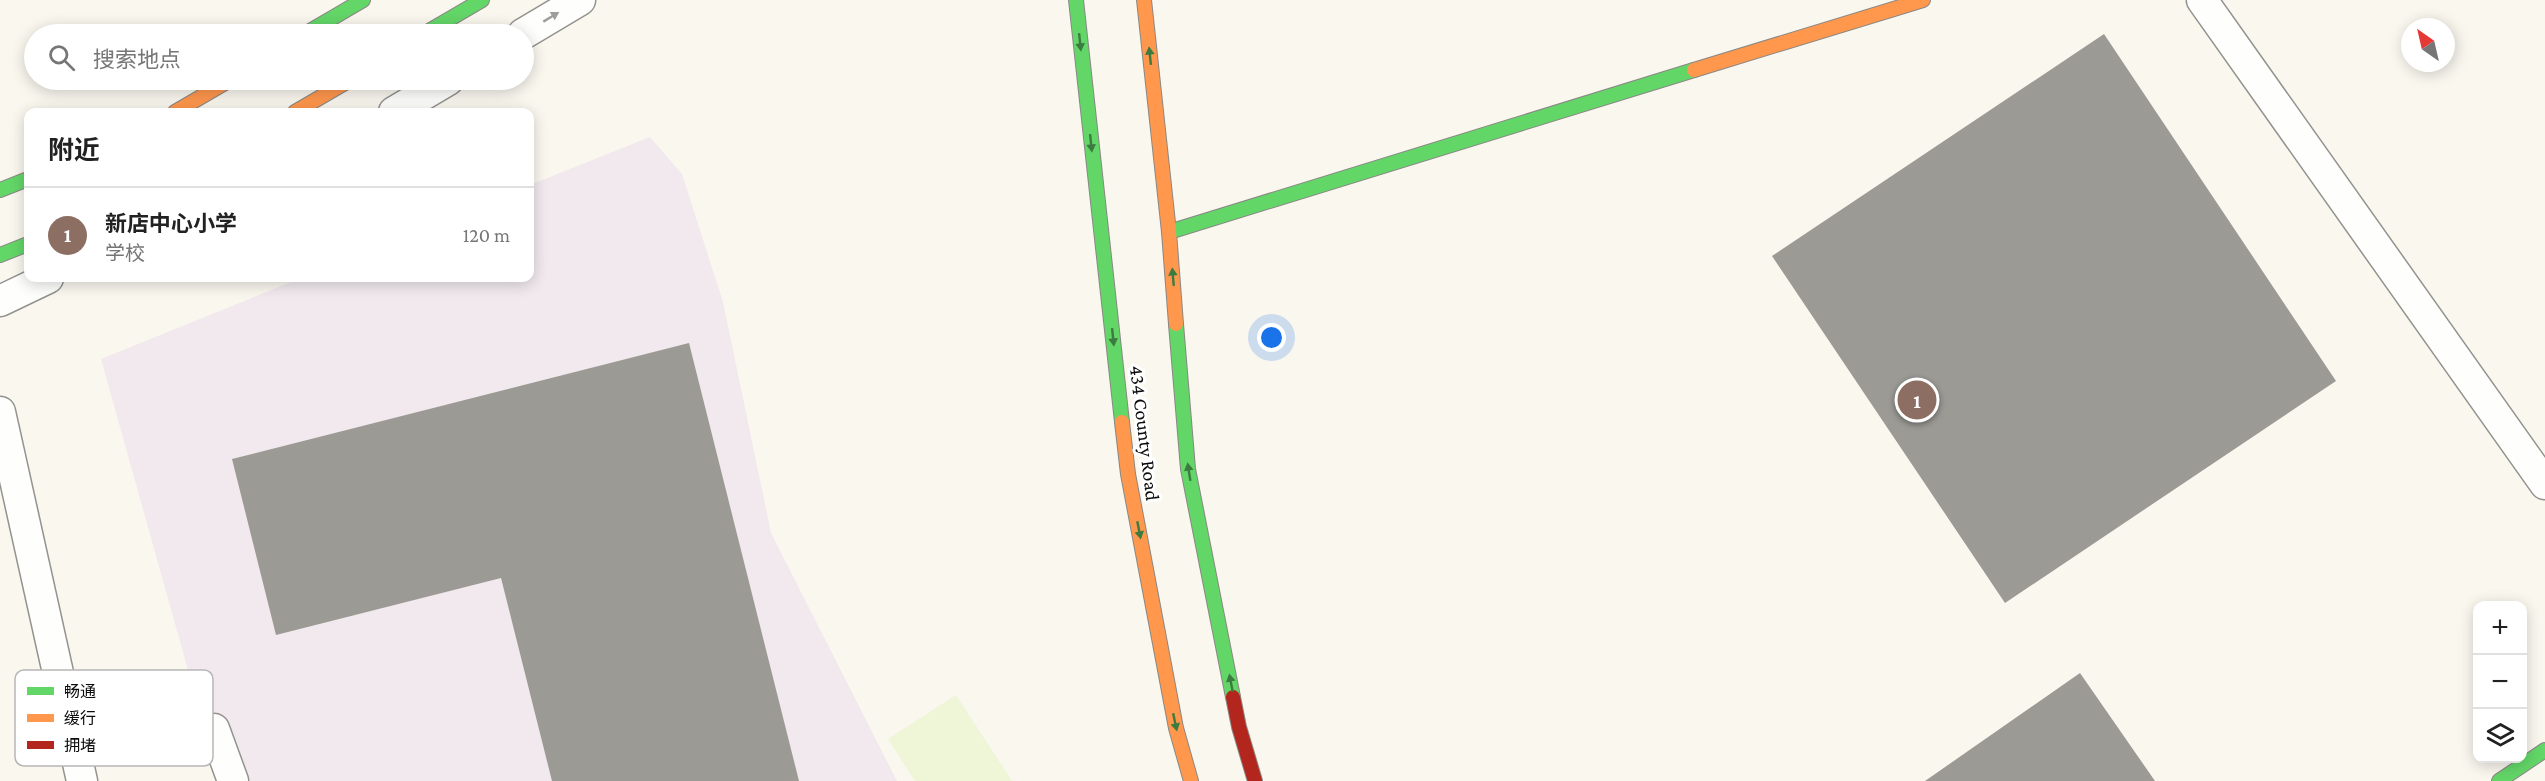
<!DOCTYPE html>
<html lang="zh">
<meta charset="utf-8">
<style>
:root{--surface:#fff;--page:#f6f6f6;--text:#222;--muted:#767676;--line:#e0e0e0;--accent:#111827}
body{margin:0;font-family:"Crimson Pro","Noto Sans SC",serif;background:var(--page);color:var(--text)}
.controls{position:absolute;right:18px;bottom:18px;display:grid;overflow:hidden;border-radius:12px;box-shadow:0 3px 15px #0003}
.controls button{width:54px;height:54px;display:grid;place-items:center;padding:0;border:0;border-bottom:2px solid var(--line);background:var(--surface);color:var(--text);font:30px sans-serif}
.compass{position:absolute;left:2401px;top:18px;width:54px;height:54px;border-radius:50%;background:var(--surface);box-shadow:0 3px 15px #0003;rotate:326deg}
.you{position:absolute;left:1272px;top:338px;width:21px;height:21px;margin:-15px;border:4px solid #fff;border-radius:50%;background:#1a73e8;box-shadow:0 0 0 9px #1a73e833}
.badge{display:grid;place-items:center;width:39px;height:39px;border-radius:50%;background:var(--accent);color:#fff;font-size:20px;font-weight:700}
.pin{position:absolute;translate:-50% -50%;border:3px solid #fff;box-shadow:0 2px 6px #0006}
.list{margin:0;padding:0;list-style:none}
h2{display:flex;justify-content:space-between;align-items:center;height:78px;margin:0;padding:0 24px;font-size:26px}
h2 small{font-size:20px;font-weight:400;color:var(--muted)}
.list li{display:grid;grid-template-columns:39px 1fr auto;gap:18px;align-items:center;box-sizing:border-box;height:96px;padding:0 24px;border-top:2px solid var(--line)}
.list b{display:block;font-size:22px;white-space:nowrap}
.list p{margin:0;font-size:20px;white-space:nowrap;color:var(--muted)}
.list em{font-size:20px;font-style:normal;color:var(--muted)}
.icon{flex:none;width:33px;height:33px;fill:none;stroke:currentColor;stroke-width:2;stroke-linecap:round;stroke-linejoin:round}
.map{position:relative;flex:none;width:2545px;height:781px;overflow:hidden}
.search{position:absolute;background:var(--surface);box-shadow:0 3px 15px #0003;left:24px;top:24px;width:510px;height:66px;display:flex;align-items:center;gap:15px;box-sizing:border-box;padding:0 21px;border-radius:33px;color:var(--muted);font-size:22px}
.panel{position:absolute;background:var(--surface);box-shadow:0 3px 15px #0003;left:24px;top:108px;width:510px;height:174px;border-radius:12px}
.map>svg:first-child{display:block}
.industrial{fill:#f1e9ed}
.pitch{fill:#eff5d7}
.building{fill:#9c9a95}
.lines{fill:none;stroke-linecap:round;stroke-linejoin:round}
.street-casing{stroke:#93928e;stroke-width:33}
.fast-casing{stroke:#8a8885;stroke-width:16}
.slow-casing{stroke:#8a8885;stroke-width:16}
.jam-casing{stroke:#8a8885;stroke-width:16}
.street{stroke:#fefefd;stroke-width:30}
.fast{stroke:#63d668;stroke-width:14}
.slow{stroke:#ff974d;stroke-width:14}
.jam{stroke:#b3261e;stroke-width:14}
.oneway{fill:#9d9d9d}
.oneway2{fill:#3c7b3f}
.labels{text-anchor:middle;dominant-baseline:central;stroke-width:6;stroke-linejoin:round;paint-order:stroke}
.street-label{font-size:20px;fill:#0c0c0c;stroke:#fff}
.key{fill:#fff;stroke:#b6b6b6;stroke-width:1.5}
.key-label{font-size:16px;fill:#0c0c0c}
</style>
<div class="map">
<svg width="2545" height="781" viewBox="0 0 2545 781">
<rect width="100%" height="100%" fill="#faf7ef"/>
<path class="industrial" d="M650,137L682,174L723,302L771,533L897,781H219L101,359L301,278H530V185Z"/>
<path class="pitch" d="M956,695L1012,781H915L888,739Z"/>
<path class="building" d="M2104,34L2336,381L2005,603L1772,256Z
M689,343L799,781H552L501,578L276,635L232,459Z
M2080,673L2155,781H1925Z"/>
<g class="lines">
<defs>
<path id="street" d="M2202,0L2545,484
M523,34L580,0
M394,112L448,80
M0,301L48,278
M0,412L82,781
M74,746L214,729L233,781"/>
<path id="fast" d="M1076,0L1122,422
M305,34L363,0
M424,34L482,0
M0,190L28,179
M1169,232L1694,70
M0,255L28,244
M1176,324L1188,469L1233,697
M2499,781L2545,750"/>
<path id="slow" d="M1144,0L1169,232L1176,324
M1694,70L1923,0
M175,112L230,80
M295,112L350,80
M1122,422L1128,474L1176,728L1191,781"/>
<path id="jam" d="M1233,697L1239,727L1255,781"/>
</defs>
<use href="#street" class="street-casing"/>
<use href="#fast" class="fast-casing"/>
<use href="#slow" class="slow-casing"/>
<use href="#jam" class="jam-casing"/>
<use href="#street" class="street"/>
<use href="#fast" class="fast"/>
<use href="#slow" class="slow"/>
<use href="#jam" class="jam"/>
</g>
<defs><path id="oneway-solid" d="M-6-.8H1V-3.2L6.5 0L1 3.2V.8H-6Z" transform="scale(1.5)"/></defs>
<use class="oneway" href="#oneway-solid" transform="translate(551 17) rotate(-31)"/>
<g class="oneway2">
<use href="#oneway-solid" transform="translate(1080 42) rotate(84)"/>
<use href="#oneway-solid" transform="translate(1150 56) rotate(-96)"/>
<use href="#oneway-solid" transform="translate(1091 143) rotate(84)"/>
<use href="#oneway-solid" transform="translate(1173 277) rotate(-95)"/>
<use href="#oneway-solid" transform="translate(1113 337) rotate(84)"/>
<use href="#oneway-solid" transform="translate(1189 472) rotate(-99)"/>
<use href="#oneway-solid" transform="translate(1139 530) rotate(79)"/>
<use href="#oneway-solid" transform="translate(1231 683) rotate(-101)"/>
<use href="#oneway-solid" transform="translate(1175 722) rotate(78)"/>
</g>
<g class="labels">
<g class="street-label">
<text transform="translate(1145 433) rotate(83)">434 County Road</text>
</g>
</g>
<rect x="15" y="670" width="198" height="96" rx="9" class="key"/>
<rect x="27" y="687" width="27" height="8" fill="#63d668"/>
<rect x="27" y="714" width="27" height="8" fill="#ff974d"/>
<rect x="27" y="741" width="27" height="8" fill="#b3261e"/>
<g class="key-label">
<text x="64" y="697">畅通</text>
<text x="64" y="724">缓行</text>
<text x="64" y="751">拥堵</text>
</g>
</svg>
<div class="controls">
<button>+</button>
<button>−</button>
<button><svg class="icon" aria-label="layers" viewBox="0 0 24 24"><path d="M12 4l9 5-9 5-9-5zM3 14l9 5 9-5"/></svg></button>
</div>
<svg class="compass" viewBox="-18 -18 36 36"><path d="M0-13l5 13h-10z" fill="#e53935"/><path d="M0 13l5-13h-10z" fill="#767676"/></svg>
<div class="you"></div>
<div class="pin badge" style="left:1917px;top:400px;background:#8d6e63">1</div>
<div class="search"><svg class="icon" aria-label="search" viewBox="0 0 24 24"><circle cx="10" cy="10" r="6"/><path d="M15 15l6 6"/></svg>搜索地点</div>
<section class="panel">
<h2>附近<small></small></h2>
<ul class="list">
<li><span class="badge" style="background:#8d6e63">1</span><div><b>新店中心小学</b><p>学校</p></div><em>120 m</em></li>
</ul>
</section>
</div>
